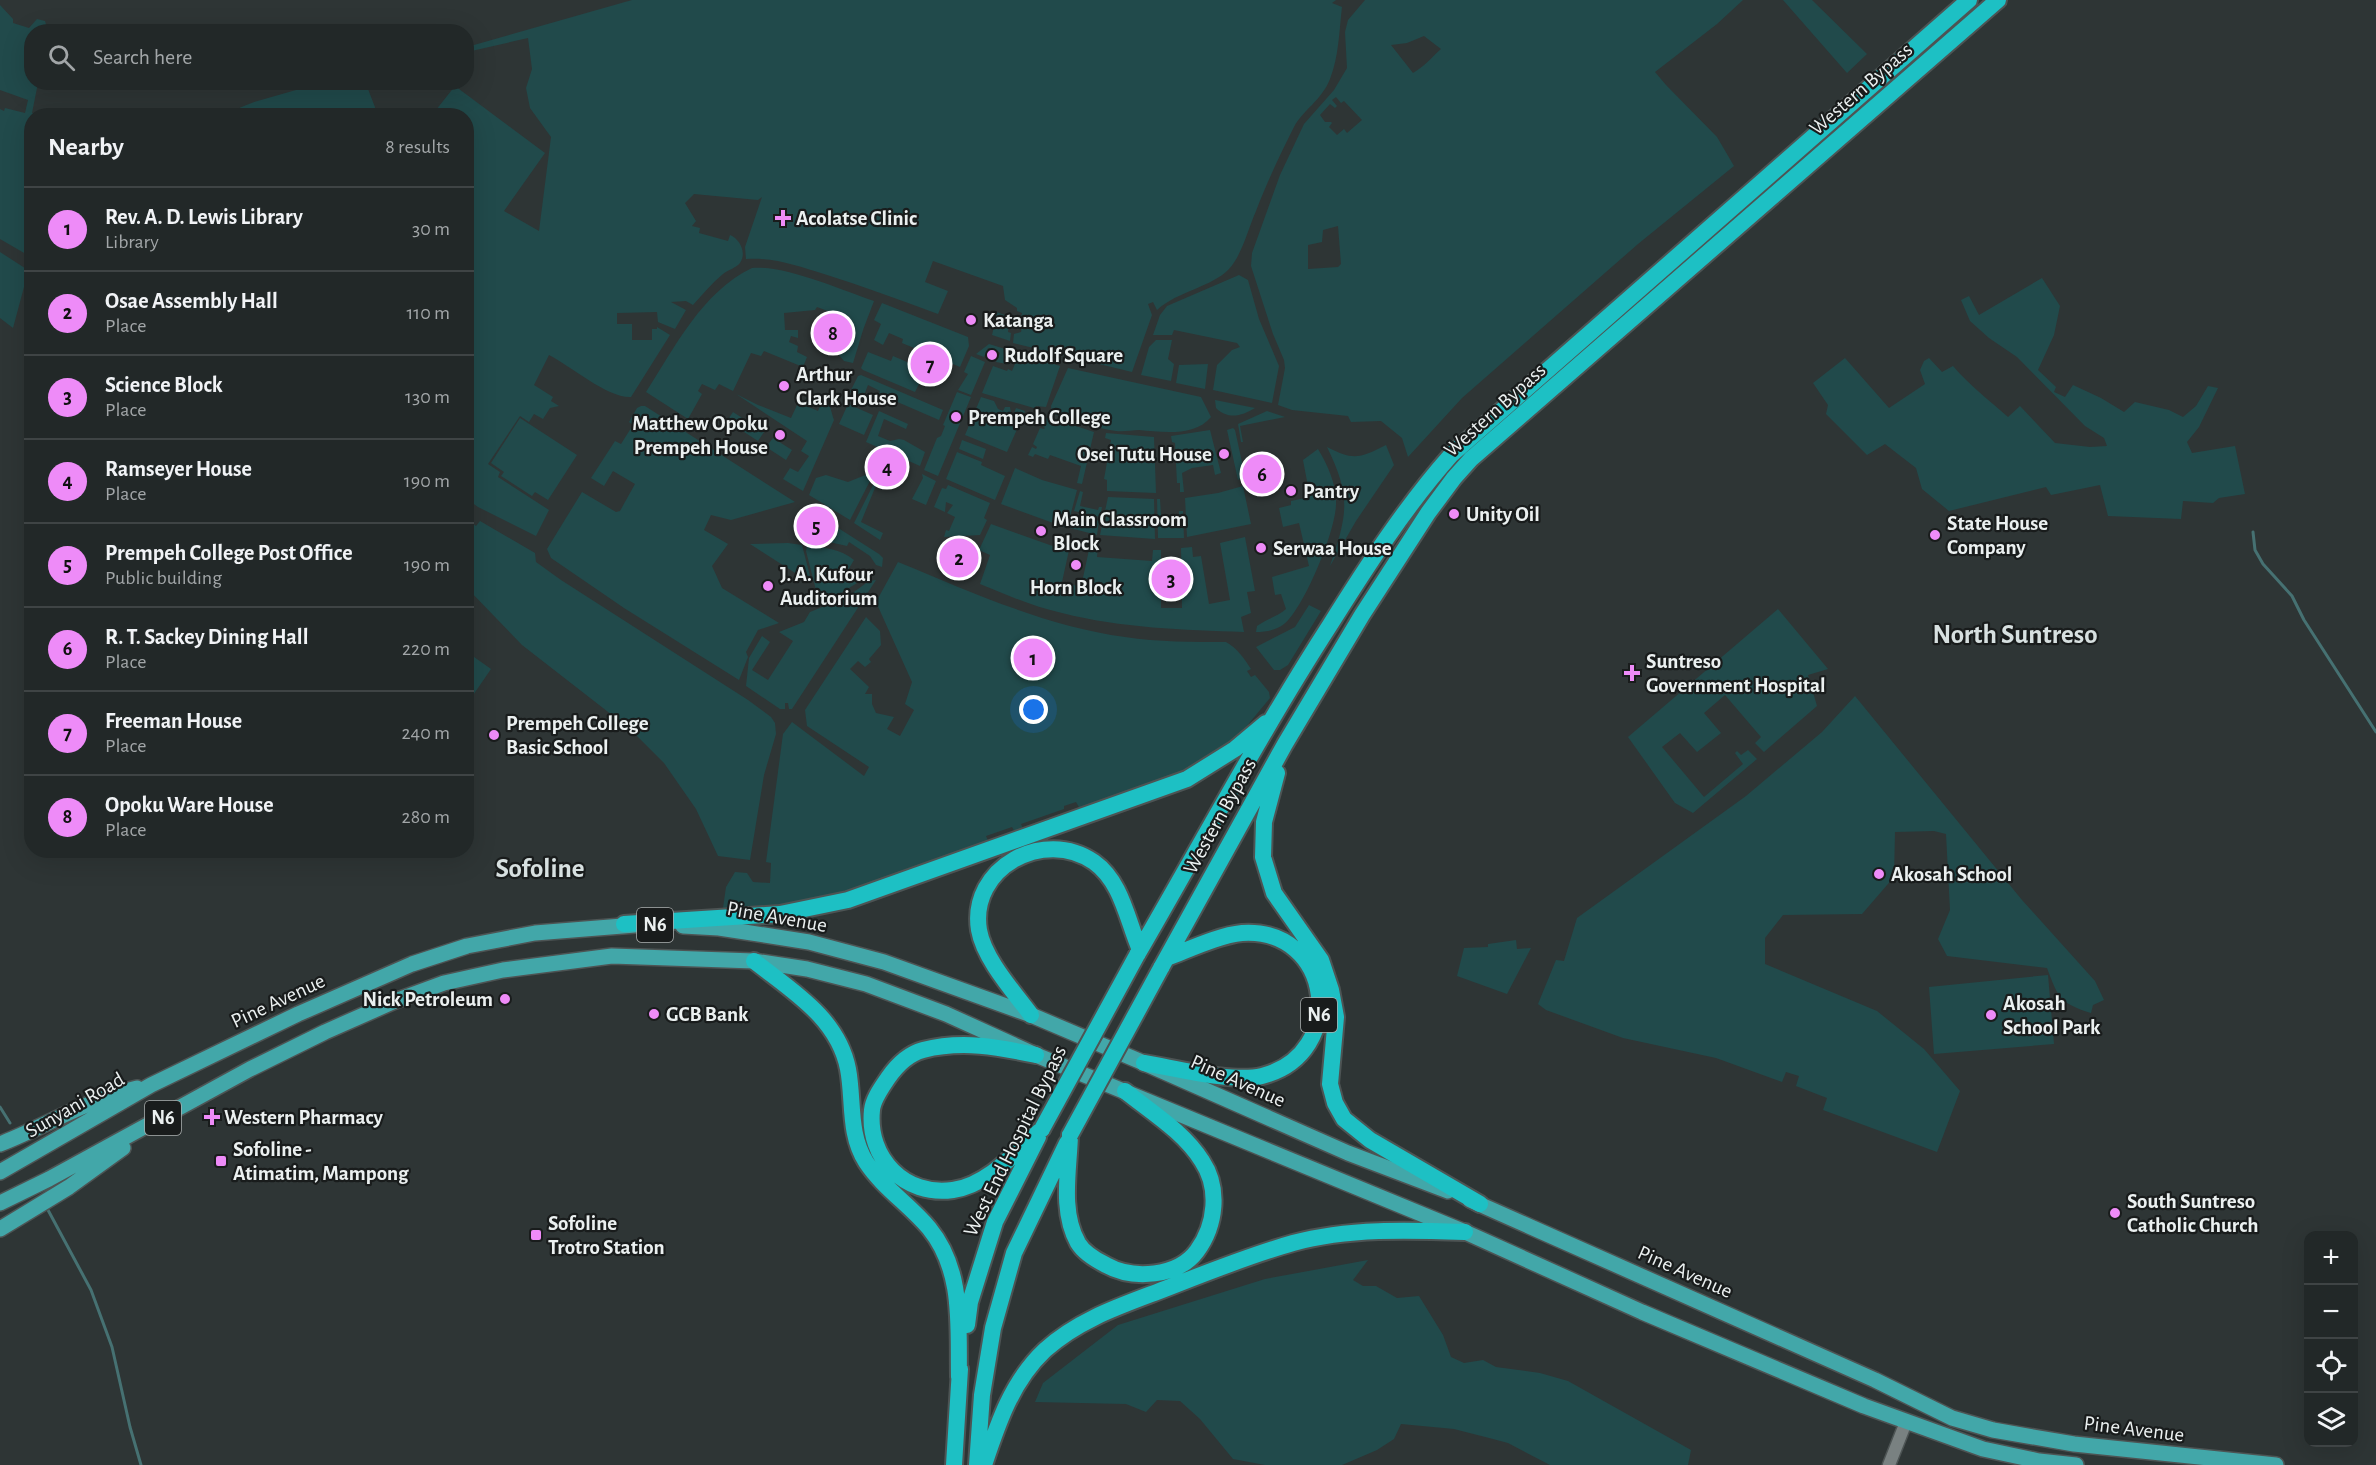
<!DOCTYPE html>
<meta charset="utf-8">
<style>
:root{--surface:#222828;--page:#2e3434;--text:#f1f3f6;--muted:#a2a6a8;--line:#3f4445;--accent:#ee8bf8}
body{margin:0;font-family:"Alegreya Sans",sans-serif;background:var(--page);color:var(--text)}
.controls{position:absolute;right:18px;bottom:18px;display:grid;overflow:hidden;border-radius:12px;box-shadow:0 6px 24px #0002}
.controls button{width:54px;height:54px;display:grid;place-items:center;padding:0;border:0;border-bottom:2px solid var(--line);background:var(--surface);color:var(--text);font:30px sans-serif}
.you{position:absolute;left:1034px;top:710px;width:21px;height:21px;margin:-15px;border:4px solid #fff;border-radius:50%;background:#1a73e8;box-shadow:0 0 0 9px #1a73e833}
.badge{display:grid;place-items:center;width:39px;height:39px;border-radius:50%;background:var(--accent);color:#111;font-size:20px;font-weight:700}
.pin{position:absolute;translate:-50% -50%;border:3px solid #fff;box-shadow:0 2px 6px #0006}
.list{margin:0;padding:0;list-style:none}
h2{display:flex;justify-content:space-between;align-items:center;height:78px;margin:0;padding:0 24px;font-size:26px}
h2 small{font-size:20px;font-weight:400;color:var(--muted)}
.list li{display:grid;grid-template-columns:39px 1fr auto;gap:18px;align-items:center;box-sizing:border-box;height:84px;padding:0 24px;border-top:2px solid var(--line)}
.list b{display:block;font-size:22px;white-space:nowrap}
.list p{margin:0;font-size:20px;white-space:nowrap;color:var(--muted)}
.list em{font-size:20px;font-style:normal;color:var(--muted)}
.icon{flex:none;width:33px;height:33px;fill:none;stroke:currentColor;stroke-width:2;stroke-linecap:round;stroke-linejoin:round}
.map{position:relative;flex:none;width:2376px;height:1465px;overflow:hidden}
.search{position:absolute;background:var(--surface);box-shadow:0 6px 24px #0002;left:24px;top:24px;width:450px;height:66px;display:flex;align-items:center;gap:15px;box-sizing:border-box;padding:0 21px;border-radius:24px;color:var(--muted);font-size:22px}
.panel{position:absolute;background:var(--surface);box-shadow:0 6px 24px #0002;left:24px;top:108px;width:450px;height:750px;border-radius:24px}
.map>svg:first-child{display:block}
.green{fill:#214a4b;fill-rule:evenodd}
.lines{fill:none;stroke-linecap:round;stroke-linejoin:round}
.stream{stroke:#467172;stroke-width:3}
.minor-casing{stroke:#4d5454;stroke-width:15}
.major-casing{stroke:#4d5454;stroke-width:18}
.highway-casing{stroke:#4d5454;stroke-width:20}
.minor{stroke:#798181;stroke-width:12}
.major{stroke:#42a7a9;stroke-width:15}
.highway{stroke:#1dc0c4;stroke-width:16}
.highway-bridge-casing{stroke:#4d5454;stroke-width:20;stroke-linecap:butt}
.highway-bridge{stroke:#1dc0c4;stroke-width:16}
.poi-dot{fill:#ee8bf8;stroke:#191c1c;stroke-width:2}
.labels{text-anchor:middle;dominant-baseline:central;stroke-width:4.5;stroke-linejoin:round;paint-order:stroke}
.shield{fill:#191c1c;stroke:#acb0b0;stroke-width:1.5}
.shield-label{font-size:20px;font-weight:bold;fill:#ebf0f0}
.street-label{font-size:21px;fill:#ebf0f0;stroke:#191c1c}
.poi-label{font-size:21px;font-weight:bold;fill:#ebf0f0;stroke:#191c1c;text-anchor:start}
.district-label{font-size:27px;font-weight:bold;fill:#d7e0e0;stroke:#191c1c}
</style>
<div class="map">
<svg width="2376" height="1465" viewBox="0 0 2376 1465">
<rect width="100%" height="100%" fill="#2e3535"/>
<path class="green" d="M632,0H1336L1332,3L1342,7C1339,32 1339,56 1330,79C1322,100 1302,111 1294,127C1280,155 1267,182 1256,211C1248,229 1242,255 1229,269C1212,287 1178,291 1157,310L1153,302L1148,304L1152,315L1132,372L1013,343L1014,334L1021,332L1022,327L1019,326L1022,313L1017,311V308L1005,300L1003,286L933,261L925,282L948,291L938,314C900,300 862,286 824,274C798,266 773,257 746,259L745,247L762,197L758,200L694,194L685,203L696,221L692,226L700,228L699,233L728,241L730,235C740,239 747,253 740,263C736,268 728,270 723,274C712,283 703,294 693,305L686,301L671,302L686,310L675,329L658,322L657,312L617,313V324H632V340H652V329H657V327L670,335L631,397C607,398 571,366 549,355L534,385L553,397L551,401L559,406L550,408L543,419L534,414L529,422L520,416L488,464L500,472L498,477L549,510L536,536L478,507L467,499L466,116L432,115L455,86L545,153L504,211L539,231L551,137L530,108L526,88L532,69L528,38L467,52V47Z
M1365,0H1743L1717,24L1655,72L1666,85L1717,137L1734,166L1638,244L1462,398L1408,457L1402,438L1381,421L1351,422L1348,416L1292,410L1278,405L1285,368L1284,360L1273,334L1251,266L1252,253L1280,175L1304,124L1334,90L1347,68L1345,32L1348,20ZM1424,36L1441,49C1431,58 1425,66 1413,73L1391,45L1407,43ZM1336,97L1341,103L1344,101L1362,120L1347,133L1344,129L1337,135L1329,127L1332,123L1331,122H1325L1320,115L1330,104L1335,108L1337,106L1332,100ZM1338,226L1341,264L1338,267L1308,269V245L1322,242L1323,230Z
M1783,0H1812L1867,54L1847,73Z
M0,5L13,19V23L29,28L37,19L45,21L48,31L32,32V82L38,83L32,113L39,115L32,116L31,257L0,239V109L4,111L5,108L25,113L28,100L0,90Z
M324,82L384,83L368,89L378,115H222L254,102Z
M0,252L31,272V288L24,287L13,328L0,318Z
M752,268C785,265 841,290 874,301L863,330L853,363L844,361L838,354L852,342L836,320L831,317L833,313L817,307L815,310L784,313L785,330H798V338L791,336L789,342L798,346L797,352L807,357L803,367L764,351L761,356L751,353L733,391L719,384L715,390L702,384L698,391L702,394L688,419L646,392C675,347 702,292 752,268Z
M1239,275L1248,280L1259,319L1279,366L1272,403L1213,390L1217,365L1232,350L1240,347L1237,343L1174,330L1172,335H1153L1160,315L1167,306Z
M2042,278L2060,306L2054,335L2038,370L2056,387L2054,392L2065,397L2073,385L2101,398L2124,412L2135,402L2169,410L2183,417L2196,406L2208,386L2218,388L2199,427L2187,442L2192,453L2235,446L2245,494L2219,498L2213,503L2183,501L2181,519L2108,516L2100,485L2051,495L2046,487L1949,511L1922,489L1916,468L1885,444L1867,455L1826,414L1828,405L1813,383L1845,358L1889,408L1925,384L1920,370L1924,361L1929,358L1942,372L1953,366C1969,385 1989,400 2008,417L2020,406L2055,443L2090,447L2107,446L2104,438L2085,426L2017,357L1989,338L1970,321L1961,300L1969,296L1979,315Z
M882,303L968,337L969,346L960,367L902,343L903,339L889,333L883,345L874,340L881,324L874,320Z
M994,311L1015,319L1014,324L1009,323L1008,332L1011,333L1010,341L992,335L996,318Z
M1156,340H1172L1168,359L1174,364L1171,381L1141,375L1149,347Z
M989,344L1060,366L1046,407L1036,406L1034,408L982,393L993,366L1007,371L1008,369L1012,371L1015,364L1008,361L1007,364L996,362L1000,353L995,349L988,348L984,357L976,354Z
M868,352L891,361L893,356L935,374L928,385L920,382L915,392L863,370L861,368Z
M971,356L985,362L971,395L958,390L968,374L964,372Z
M1208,364L1205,389L1176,383L1179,365Z
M1068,368L1201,397L1211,417C1195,437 1162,432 1139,430C1132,430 1124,432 1116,431C1095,428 1075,421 1056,415L1052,413L1051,406Z
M861,375L943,410L939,420L879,394L880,391L868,385L863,398L850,392L858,376Z
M957,392L971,397L938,476L924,470L937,438L941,436L945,426L943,425Z
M808,393L814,395L809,407L818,411L823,399C831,403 831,412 834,420L803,491L783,479L790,468L798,472L809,456L801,451L807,441L736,394L758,405L791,418L798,403L804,405Z
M981,397L994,401L998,409L1003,411L1005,407H1010L1011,413H1014L1016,408L1025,411L1007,452L965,435Z
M1215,400L1255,408C1242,416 1228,420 1216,408Z
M848,404L873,415L864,435L839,424Z
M641,406H645L795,502L731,520L711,515L704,530L728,544L712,566L722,588L779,623L758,630L746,652L748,657L739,680L624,608L551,558L547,549L582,492L616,512L620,511L635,484L613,471L604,486L591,478L615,441L621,444L633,425L629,422L637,408Z
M879,411L908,424L906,429L884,419L878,436L890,441L899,439L904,440L925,452L920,466L866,442Z
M1267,411L1285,417L1240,426L1243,442H1241L1238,424Z
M733,412L764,432L758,441L727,421Z
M520,418L577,455L548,500L535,492L532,496L501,476L504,472L491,463Z
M1044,418L1058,420L1094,432L1082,484L1077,483L1081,466L1050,455L1048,459L1035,454L1033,457L1028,455L1032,447L1036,449L1037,447L1033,444L1040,428L1044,429L1045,428L1041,425Z
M1233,428L1235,430L1245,476L1238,480L1227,430Z
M1210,430L1221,473L1215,475L1213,465L1192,468L1182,473L1184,492H1180V483H1177L1175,443L1172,442L1171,436Z
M1106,433L1154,437L1156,493L1107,491V480L1104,479L1111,440L1105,438Z
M773,438L792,450L786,460L766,447Z
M962,440L986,449L983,459L959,449Z
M1386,445L1394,465L1356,521L1330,566C1347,515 1352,498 1327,447C1354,461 1360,458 1386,445Z
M1318,449C1328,465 1337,486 1336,505C1335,532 1307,599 1289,619C1281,629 1269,632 1256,632L1257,626C1266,619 1277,617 1286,609L1281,594L1275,595L1272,577L1309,566L1299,523L1283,527L1279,508L1291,505V501L1310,497L1303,460Z
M957,452L982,462L981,465L1005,476L995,500L946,479Z
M1015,468L1042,480L1077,490L1067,528L1001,504Z
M868,474L872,477L850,520L809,495L816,478L826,475L848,482Z
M922,474L936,481L926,505L912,499L923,478Z
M874,483H877L861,522L883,533L880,540L854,523Z
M948,485L990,503L984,518L987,520L980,535L944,537L946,530L949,531L955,517L947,513L953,505L946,502L945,512L934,507L942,488L946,489Z
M1243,486L1251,524L1187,537L1185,498L1218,493Z
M1080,491L1083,492L1080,506L1098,510L1099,507H1102L1100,517L1074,511Z
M1108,497L1154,499L1155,539L1100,535Z
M1157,499H1160L1161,515H1179V511H1183L1184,538H1158Z
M1073,515L1099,521L1097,535L1070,528Z
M466,519L476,526L480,521L535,553L536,562L561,580L748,700L771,717L775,723L776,734L764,775L750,860L718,856L696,809L664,763L630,729L522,645L467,588Z
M824,519L879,554L883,558L882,567L876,565L870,556L849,542L847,546L807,537L808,528L826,537L831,528L822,523Z
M991,524L1061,549L1063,539L1071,541L1062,582L1081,587L1090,545L1098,546L1097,557L1152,561L1153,550H1161V608H1182L1181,548L1192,547L1193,557L1201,556L1209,604L1230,600L1220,543L1245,537L1255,591L1247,592L1251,613L1241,617L1244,632C1184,630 1121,628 1062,613C1034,607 1007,595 980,584L990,555L979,550Z
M788,543L802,545L810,576L803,578L750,544Z
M807,546C823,547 841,549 854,560L845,575L857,583L823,604L819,602L806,551Z
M898,562C971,592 1045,626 1125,637C1158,642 1193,642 1226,642C1237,648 1244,658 1251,669L1247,671L1251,677L1255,675L1269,692L1270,698L1246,727L1213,758L1184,772L1080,809L1076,802L1064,806V809L1021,824L1024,831L1016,834L1012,827L986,836L989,843L830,898L766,908H723L726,887L735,872L747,873L753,882L770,883L771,863L766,862L783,734L792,722L864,776L869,767L807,726L805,710L866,617L880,631L881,645L869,659L871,662L865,667L858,661L850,669L869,687L865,694H872V704L876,713L894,717L887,729L900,736L914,710L905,704L912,682L876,602Z
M876,580L792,709H789L788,703H785V709H780L746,686L749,658L762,636L770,642L752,670L768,680L793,641L779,632L804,622L810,612L847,597L869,581Z
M1309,605L1321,611L1288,665L1280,670H1274L1256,647L1295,627Z
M1778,609L1828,669L1808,675L1817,706L1764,752L1755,743L1761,737L1725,695L1704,713L1721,733L1697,752L1680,733L1662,747L1704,797L1743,764L1735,753L1737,751L1741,755L1748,750L1757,759L1693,813L1675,803L1628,737Z
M467,652L491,669L467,704Z
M1855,696L2022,900L2095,981L2104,1000L2093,1005L2091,1013C2059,1003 2058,997 2047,968L1947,956L1938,939L1950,910L1946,834L1934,831L1895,832L1894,877L1862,914L1783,915L1765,938V964L1877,1011L1924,1049L1960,1091L1937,1152L1823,1110L1827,1098L1796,1086L1799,1076L1786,1072L1782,1082L1716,1058L1623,1038L1546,1010L1538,1004L1556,960L1564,961L1577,918L1746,796L1822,732Z
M1516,940L1517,949L1531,948L1507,994L1457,976L1464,948L1488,947V944Z
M2048,975L2054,1044L1934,1054L1929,987Z
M1368,1260L1353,1280L1363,1286H1376L1397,1298L1419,1296L1443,1335L1451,1357L1464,1363L1483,1360L1496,1367L1540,1373L1568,1381L1691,1450L1688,1465H1550L1508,1443L1493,1439L1454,1429L1401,1424L1394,1439L1377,1450L1342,1465H1265L1233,1459L1200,1419L1180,1401L1157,1400L1146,1412L1126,1404L1035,1402L1043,1383L1118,1325L1265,1279Z"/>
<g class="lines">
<path class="stream" d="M2253,532L2255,550L2263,564L2292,596L2304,620L2376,732
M0,1107L10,1123
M48,1210L91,1290L112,1347L130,1427L141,1465"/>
<defs>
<path id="minor" d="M1889,1465L1906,1422"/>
<path id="major" d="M683,926L719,928L809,942L884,962L1031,1015L1144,1063L1348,1153L1448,1191
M0,1144C46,1126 89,1099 137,1088
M0,1172L151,1085L298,1014L412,964L467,946L535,933L635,925
M1470,1200L1875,1380L1952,1418L1993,1430L2074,1444L2276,1465
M0,1203L49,1179L250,1069L325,1032L395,1001L444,983L503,970L612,956L754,961L807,969L866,984L946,1014L1036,1055L1465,1232L1642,1312L1864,1406L1983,1449L2039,1461L2076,1465
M0,1229L69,1187L123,1148"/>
<path id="highway" d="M1277,773L1264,822L1263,857L1274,893L1321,960L1331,990L1336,1017L1330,1084L1335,1103L1344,1119L1370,1140L1480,1204
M624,924L780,914L848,900L1187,779L1235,749L1266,723
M1137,955C1201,845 1261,732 1330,625C1367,566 1405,507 1451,455L1969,0
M754,961C792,991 838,1018 848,1069C854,1100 848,1134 866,1162C883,1188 910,1205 929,1228C964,1271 958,1325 959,1377
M1161,968L1285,744L1362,615L1428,513L1454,478L1471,459L1998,0
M1031,1015C1014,992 984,959 979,930C969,868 1044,827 1094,862C1122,882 1127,920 1140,950
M1036,1055C998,1047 962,1040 923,1050C908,1054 897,1065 888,1078C882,1087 873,1099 872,1110C867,1158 905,1197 953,1190C988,1185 1017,1151 1042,1129
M1144,1063C1175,1068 1232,1083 1262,1076C1349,1054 1333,927 1242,933C1220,935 1190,949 1169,957
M1070,1135C1069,1170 1060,1211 1078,1243C1084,1253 1096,1260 1106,1265C1133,1280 1178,1277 1197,1251C1216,1225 1220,1188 1202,1161C1184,1132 1151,1112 1125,1091
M967,1325L970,1302L995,1222L1038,1137
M954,1465L960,1369
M977,1465L982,1395L993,1328L1014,1253L1067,1143
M984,1465C998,1423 1012,1381 1045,1350C1077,1321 1117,1307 1157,1292C1201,1275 1247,1256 1293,1243C1348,1228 1409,1230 1465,1232"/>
</defs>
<use href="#minor" class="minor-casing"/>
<use href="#major" class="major-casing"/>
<use href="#highway" class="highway-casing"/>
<use href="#minor" class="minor"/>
<use href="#major" class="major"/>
<use href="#highway" class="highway"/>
<defs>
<path id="highway-bridge" d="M1042,1129L1137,955
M1070,1135L1161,968"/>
</defs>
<use href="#highway-bridge" class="highway-bridge-casing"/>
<use href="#highway-bridge" class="highway-bridge"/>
</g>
<g class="poi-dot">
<path d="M780 209h6v6h6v6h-6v6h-6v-6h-6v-6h6z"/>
<circle cx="971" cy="320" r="6"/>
<circle cx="992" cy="355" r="6"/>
<circle cx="784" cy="386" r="6"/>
<circle cx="956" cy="417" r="6"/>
<circle cx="780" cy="435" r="6"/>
<circle cx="1224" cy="454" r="6"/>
<circle cx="1291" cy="491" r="6"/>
<circle cx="1454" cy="514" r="6"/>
<circle cx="1041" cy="531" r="6"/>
<circle cx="1935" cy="535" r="6"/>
<circle cx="1261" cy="548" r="6"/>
<circle cx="1076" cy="565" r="6"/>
<circle cx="768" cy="586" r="6"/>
<path d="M1629 664h6v6h6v6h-6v6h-6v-6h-6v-6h6z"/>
<circle cx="494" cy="735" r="6"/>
<circle cx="1879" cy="874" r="6"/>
<circle cx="505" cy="999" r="6"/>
<circle cx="654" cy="1014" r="6"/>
<circle cx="1991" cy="1015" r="6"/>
<path d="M209 1108h6v6h6v6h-6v6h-6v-6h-6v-6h6z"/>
<rect x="215" y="1155" width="12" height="12" rx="3"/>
<circle cx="2115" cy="1213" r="6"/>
<rect x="530" y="1229" width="12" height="12" rx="3"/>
</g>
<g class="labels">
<g class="shield">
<rect x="637" y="908" width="36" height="34" rx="4.5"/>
<rect x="1301" y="998" width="36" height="34" rx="4.5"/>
<rect x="145" y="1101" width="36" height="34" rx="4.5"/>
</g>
<g class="shield-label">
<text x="655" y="925">N6</text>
<text x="1319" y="1015">N6</text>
<text x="163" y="1118">N6</text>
</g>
<g class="street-label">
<text transform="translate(1861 89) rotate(-41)">Western Bypass</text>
<text transform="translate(1495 410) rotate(-42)">Western Bypass</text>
<text transform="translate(1220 816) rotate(-61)">Western Bypass</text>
<text transform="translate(777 917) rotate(10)">Pine Avenue</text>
<text transform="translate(278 1001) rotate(-25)">Pine Avenue</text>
<text transform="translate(1238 1081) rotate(24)">Pine Avenue</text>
<text transform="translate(75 1105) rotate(-30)">Sunyani Road</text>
<text transform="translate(1015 1141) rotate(-64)">West End Hospital Bypass</text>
<text transform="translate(1685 1272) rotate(24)">Pine Avenue</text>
<text transform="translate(2134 1429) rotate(7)">Pine Avenue</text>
</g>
<g class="poi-label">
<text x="796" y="218">Acolatse Clinic</text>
<text x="983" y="320">Katanga</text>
<text x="1004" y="355">Rudolf Square</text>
<text x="796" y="374">Arthur<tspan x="796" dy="24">Clark House</tspan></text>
<text x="968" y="417">Prempeh College</text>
<text x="768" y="423" text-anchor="end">Matthew Opoku<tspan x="768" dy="24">Prempeh House</tspan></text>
<text x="1212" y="454" text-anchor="end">Osei Tutu House</text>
<text x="1303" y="491">Pantry</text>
<text x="1466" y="514">Unity Oil</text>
<text x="1053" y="519">Main Classroom<tspan x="1053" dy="24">Block</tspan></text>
<text x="1947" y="523">State House<tspan x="1947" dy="24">Company</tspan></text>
<text x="1273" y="548">Serwaa House</text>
<text x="780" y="574">J. A. Kufour<tspan x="780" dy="24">Auditorium</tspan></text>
<text x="1076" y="587" text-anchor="middle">Horn Block</text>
<text x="1646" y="661">Suntreso<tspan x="1646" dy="24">Government Hospital</tspan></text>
<text x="506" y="723">Prempeh College<tspan x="506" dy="24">Basic School</tspan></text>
<text x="1891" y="874">Akosah School</text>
<text x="493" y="999" text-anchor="end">Nick Petroleum</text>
<text x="2003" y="1003">Akosah<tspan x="2003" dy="24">School Park</tspan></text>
<text x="666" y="1014">GCB Bank</text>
<text x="224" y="1117">Western Pharmacy</text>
<text x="233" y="1149">Sofoline -<tspan x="233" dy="24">Atimatim, Mampong</tspan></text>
<text x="2127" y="1201">South Suntreso<tspan x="2127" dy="24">Catholic Church</tspan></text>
<text x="548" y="1223">Sofoline<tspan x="548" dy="24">Trotro Station</tspan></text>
</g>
<g class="district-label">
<text x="2015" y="634">North Suntreso</text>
<text x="540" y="868">Sofoline</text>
</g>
</g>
</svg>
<div class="controls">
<button>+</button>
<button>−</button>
<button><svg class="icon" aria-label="locate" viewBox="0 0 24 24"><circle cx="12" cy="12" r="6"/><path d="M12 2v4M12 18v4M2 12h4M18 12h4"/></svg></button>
<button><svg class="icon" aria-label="layers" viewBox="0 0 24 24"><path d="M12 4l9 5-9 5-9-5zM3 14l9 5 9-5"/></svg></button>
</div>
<div class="you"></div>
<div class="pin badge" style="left:1033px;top:658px">1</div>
<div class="pin badge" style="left:959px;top:558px">2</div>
<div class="pin badge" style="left:1171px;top:579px">3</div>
<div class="pin badge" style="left:887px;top:467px">4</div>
<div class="pin badge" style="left:816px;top:526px">5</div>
<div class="pin badge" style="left:1262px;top:474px">6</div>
<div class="pin badge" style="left:930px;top:364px">7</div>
<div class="pin badge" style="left:833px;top:333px">8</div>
<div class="search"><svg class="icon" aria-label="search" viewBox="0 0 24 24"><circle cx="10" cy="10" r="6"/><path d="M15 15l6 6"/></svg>Search here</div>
<section class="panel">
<h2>Nearby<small>8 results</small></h2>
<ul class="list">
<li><span class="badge">1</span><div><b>Rev. A. D. Lewis Library</b><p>Library</p></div><em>30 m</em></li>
<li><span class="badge">2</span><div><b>Osae Assembly Hall</b><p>Place</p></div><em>110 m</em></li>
<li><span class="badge">3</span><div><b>Science Block</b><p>Place</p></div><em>130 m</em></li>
<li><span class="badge">4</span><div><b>Ramseyer House</b><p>Place</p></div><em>190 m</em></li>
<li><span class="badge">5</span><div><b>Prempeh College Post Office</b><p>Public building</p></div><em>190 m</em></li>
<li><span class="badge">6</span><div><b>R. T. Sackey Dining Hall</b><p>Place</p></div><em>220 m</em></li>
<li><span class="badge">7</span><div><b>Freeman House</b><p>Place</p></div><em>240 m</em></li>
<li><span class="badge">8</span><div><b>Opoku Ware House</b><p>Place</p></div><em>280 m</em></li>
</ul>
</section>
</div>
